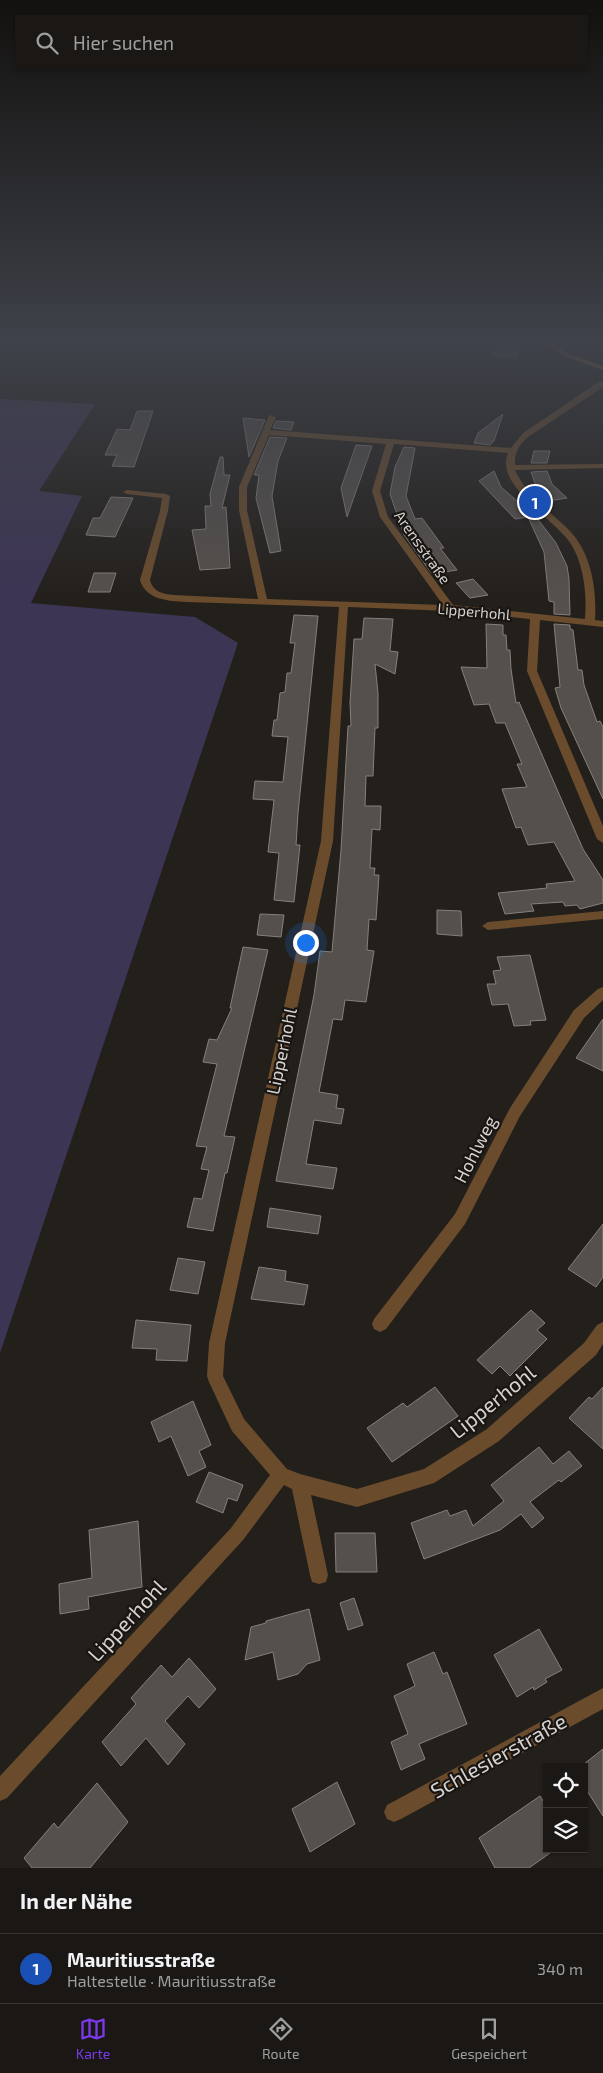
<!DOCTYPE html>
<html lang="de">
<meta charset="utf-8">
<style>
:root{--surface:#1a1714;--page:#272422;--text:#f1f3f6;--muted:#9f9fa0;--line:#383634;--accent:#7c3aed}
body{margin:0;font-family:"Exo 2",sans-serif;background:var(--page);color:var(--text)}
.controls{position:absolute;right:15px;bottom:15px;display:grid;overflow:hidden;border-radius:0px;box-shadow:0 1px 4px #0004}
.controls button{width:45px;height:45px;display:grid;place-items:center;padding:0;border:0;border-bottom:1px solid var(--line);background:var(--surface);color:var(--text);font:25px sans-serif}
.you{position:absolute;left:305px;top:942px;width:18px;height:18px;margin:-12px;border:4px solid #fff;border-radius:50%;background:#1a73e8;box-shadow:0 0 0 8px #1a73e833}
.badge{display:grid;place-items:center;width:32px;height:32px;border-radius:50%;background:var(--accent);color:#fff;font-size:16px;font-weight:700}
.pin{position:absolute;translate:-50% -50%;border:2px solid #fff;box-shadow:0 1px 5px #0006}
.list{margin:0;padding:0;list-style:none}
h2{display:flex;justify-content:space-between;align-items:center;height:65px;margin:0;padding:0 20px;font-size:21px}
h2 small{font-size:16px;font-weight:400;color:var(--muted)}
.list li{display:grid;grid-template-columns:32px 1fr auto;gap:15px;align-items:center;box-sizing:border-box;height:70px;padding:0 20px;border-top:1px solid var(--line)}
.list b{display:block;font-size:19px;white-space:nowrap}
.list p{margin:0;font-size:16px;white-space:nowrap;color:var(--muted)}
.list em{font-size:16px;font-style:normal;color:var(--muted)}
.icon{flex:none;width:28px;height:28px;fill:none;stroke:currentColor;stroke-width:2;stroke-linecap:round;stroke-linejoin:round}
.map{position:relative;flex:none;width:603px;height:1868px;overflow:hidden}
.search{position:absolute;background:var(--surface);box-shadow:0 1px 4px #0004;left:15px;right:15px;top:15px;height:55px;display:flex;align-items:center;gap:12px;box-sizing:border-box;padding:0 18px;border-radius:0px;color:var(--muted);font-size:19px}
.sheet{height:135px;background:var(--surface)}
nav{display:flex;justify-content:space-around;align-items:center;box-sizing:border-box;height:70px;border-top:1px solid var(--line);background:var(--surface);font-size:14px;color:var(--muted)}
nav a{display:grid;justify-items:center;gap:2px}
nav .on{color:var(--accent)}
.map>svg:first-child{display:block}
.green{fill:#3d3554}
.building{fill:#55504c;stroke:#85807b}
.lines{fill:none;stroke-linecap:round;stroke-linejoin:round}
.minor{fill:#6a4c2d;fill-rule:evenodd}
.major{fill:#b57730;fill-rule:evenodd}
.labels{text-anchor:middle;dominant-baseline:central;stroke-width:4.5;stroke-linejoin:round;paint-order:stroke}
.far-street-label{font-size:15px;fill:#d5d2d0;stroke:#191512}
.street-label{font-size:18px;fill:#d5d2d0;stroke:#191512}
.near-street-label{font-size:21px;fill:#d5d2d0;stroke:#191512}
</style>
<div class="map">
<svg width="603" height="1868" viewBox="0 0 603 1868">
<rect width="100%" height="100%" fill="#231f1b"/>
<path class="green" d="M0,399L95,404L39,491L82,496L31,603L195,617L238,643L0,1353Z"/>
<path class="building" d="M501,340L522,341L516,358L493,355Z
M137,411H153L134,467L112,466L117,455H105L117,429L130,430Z
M503,414L494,441L490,445L474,443L478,433Z
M243,418L265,420L249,457Z
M276,421L294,422L291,430L273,428Z
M270,437L287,438L278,461L272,496L281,551L270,553L256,498L259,475H254Z
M356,445L372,446L347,517L341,488Z
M404,447L415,448L406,496L415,519L422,518L444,548H440L457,570L432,574L404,535L390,494L395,467Z
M534,451H550L547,463H531Z
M220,457H223L224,475H230L222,508L226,507L230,568L200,570L192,530L206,529L205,506H211L210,494Z
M494,471L501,487L532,514L533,513L556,543L567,566L569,579L570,615L554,614V602L549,601L544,552L528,517L515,519L479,481Z
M547,471L552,484L567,498L542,502L531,472Z
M111,497L133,498L115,537L86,535L93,518H100Z
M94,573H116L110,592H88Z
M473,579L488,595L470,598L456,583Z
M294,615L318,616L298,813L296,845H300L294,902L274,900L279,853L268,852L274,800L253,799L255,781L283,782L288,737L272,736L274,720H277L280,693L285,692L287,673H291L295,643H290Z
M364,618L393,619L390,651L398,652L395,674L375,664L378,693V728H375L373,776H366L365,806H381L380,830L372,829L370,868H375L374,875H379L376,920L369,919L367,950L374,951L366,1002L345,1000L342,1020L333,1019L319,1092L338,1095L336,1108L344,1109L341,1124L314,1120L306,1164L337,1168L333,1189L276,1181L314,995L320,951L332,952L341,850L348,726H351L350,703L354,639H362Z
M486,624L503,625V635H506L507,650H510L511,669L516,703L519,702L583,849L603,880V903L580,909L577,905L565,906L563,902L531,904L534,911L505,914L498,893L547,888L546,884L575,881L554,842L528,845L521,827L516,828L502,789L527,787L517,764H522L505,723H496L489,704L474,705L461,667L487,668Z
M554,624L570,625V629L573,630L578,670H582L584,685L597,722L600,721L603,727V799L561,708L555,688L560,687Z
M437,910L461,911L462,936L437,934Z
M260,914L284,915L281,937L257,935Z
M243,947L268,950L224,1136L235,1137L227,1173H225L213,1231L187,1227L194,1198L202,1199L209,1170L201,1169L207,1147L196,1146L217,1064L203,1062L209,1039L217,1040L232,1008H230Z
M530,955L546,1020L530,1021L531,1025L514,1026L508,1004L492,1005L487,984H496L493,971L501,970L497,957Z
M603,1019V1071L576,1058Z
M270,1208L321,1216L318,1234L267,1227Z
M603,1224V1277L596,1287L568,1269Z
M178,1258L205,1262L198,1294L170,1290Z
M259,1267L286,1271L285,1281L308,1285L304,1305L251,1299Z
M531,1310L545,1323L537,1330L547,1339L510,1376L500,1366L492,1374L477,1360Z
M136,1320L191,1325L187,1361L156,1360L157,1349L132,1348Z
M435,1387L458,1416L392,1462L367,1428L403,1403L407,1407Z
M603,1387V1449L569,1418L589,1397L592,1399Z
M193,1401L211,1445L199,1451L206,1467L188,1476L171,1436L159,1442L151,1422Z
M539,1447L553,1464L569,1451L582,1466L561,1482L559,1480L530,1502L544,1518L532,1528L521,1514L500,1530L424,1559L411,1523L447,1510L450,1516L466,1510L473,1526L504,1501L491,1485Z
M209,1472L243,1485L237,1501L228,1498L223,1513L196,1502Z
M138,1521L142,1587L88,1597L89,1609L60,1614L59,1584L92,1578L89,1530Z
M335,1533H375L377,1572H336Z
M354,1598L363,1625L348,1630L340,1603Z
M309,1609L320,1660L307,1664L298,1674L278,1680L273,1652L245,1660L251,1627L266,1623V1621Z
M539,1629L562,1670L545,1679L547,1682L534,1690L533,1687L517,1697L494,1655Z
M434,1652L443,1674L447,1672L467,1724L419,1744L425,1759L401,1770L391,1742L408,1734L394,1696L415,1686L407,1664Z
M189,1658L216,1689L199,1708L188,1696L165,1721L185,1744L168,1765L146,1738L121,1766L102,1742L136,1704L131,1698L161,1665L172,1677Z
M603,1749V1816L584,1786V1764Z
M337,1782L355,1824L310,1852L292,1809Z
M97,1783L128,1822L90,1868H32L24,1858L54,1823L58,1828Z
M540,1796L547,1807V1849L550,1853L529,1868H495L479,1838Z"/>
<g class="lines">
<path class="minor" d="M600,381H603V387L528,437C519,445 514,453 515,465L603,464V468L515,470C526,494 547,509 566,527C591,550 597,588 595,620L603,621V627L540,620L537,671L603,826V843L597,839L527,671L530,619L450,611L348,607L333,841L225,1343L223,1376L244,1419L287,1469L300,1474L357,1489L424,1469L487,1429L584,1343L597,1325L603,1322V1344L596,1355L499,1441L434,1483L357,1507L311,1495L328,1575L326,1582L319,1584L312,1582L310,1575L292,1489L284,1485L243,1540L7,1798L0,1801V1776L231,1528L270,1475L232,1431L209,1382L207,1376L209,1343L321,841L339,607L186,602C168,601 146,600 140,580L160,511L162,498L127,494L123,492L127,490L166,494L170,496L168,511L150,580C153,592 163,594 174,595L258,599L239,510V487L269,415L276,417L270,430L511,448L523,433ZM269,435L386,444L372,491L380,517L443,605L267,599L247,510V487ZM394,444L508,453C494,486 556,520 571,544C584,565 587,595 585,619L453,605L388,517L380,491Z
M603,911V919L488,930L482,926L488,922Z
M603,987V1000L584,1018L520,1116L465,1224L386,1329L380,1332L374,1329L372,1324L374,1319L455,1214L510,1108L574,1010L598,989Z
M603,1688V1709L401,1819L394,1822L387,1819L384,1812L387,1805Z"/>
<path class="major" d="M540,340H548L569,354L603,366V370L565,356Z"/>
</g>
<linearGradient id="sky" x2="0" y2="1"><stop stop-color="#13110f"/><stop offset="0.57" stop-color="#3f424a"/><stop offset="1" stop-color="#3f424a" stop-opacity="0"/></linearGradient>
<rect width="603" height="601" fill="url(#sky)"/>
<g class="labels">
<g class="far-street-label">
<text transform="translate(423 547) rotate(55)">Arensstraße</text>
<text transform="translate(474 611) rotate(5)">Lipperhohl</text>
</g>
<g class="street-label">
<text transform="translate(281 1051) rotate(-78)">Lipperhohl</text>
<text transform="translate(475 1149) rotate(-63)">Hohlweg</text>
</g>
<g class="near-street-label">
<text transform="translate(492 1401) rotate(-39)">Lipperhohl</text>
<text transform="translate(126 1620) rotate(-47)">Lipperhohl</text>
<text transform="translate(498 1755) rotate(-29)">Schlesierstraße</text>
</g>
</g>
</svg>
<div class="controls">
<button><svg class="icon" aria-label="locate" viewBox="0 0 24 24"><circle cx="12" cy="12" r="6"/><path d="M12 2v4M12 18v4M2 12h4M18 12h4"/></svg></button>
<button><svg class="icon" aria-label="layers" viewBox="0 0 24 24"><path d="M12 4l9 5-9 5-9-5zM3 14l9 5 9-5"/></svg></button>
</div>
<div class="you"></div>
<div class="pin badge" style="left:535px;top:502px;background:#1a4fb4">1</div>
<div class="search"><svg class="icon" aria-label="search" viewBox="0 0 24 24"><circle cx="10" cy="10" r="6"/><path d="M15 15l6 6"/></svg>Hier suchen</div>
</div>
<section class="sheet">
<h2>In der Nähe<small></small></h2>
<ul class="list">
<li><span class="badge" style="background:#1a4fb4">1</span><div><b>Mauritiusstraße</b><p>Haltestelle · Mauritiusstraße</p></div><em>340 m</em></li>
</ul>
</section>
<nav>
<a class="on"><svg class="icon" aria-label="map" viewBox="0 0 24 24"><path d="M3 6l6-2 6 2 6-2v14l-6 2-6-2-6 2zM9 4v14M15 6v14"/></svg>Karte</a>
<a><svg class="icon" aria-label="directions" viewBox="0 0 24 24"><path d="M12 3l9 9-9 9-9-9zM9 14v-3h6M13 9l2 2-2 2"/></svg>Route</a>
<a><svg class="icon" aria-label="saved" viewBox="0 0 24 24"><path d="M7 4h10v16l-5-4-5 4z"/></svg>Gespeichert</a>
</nav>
